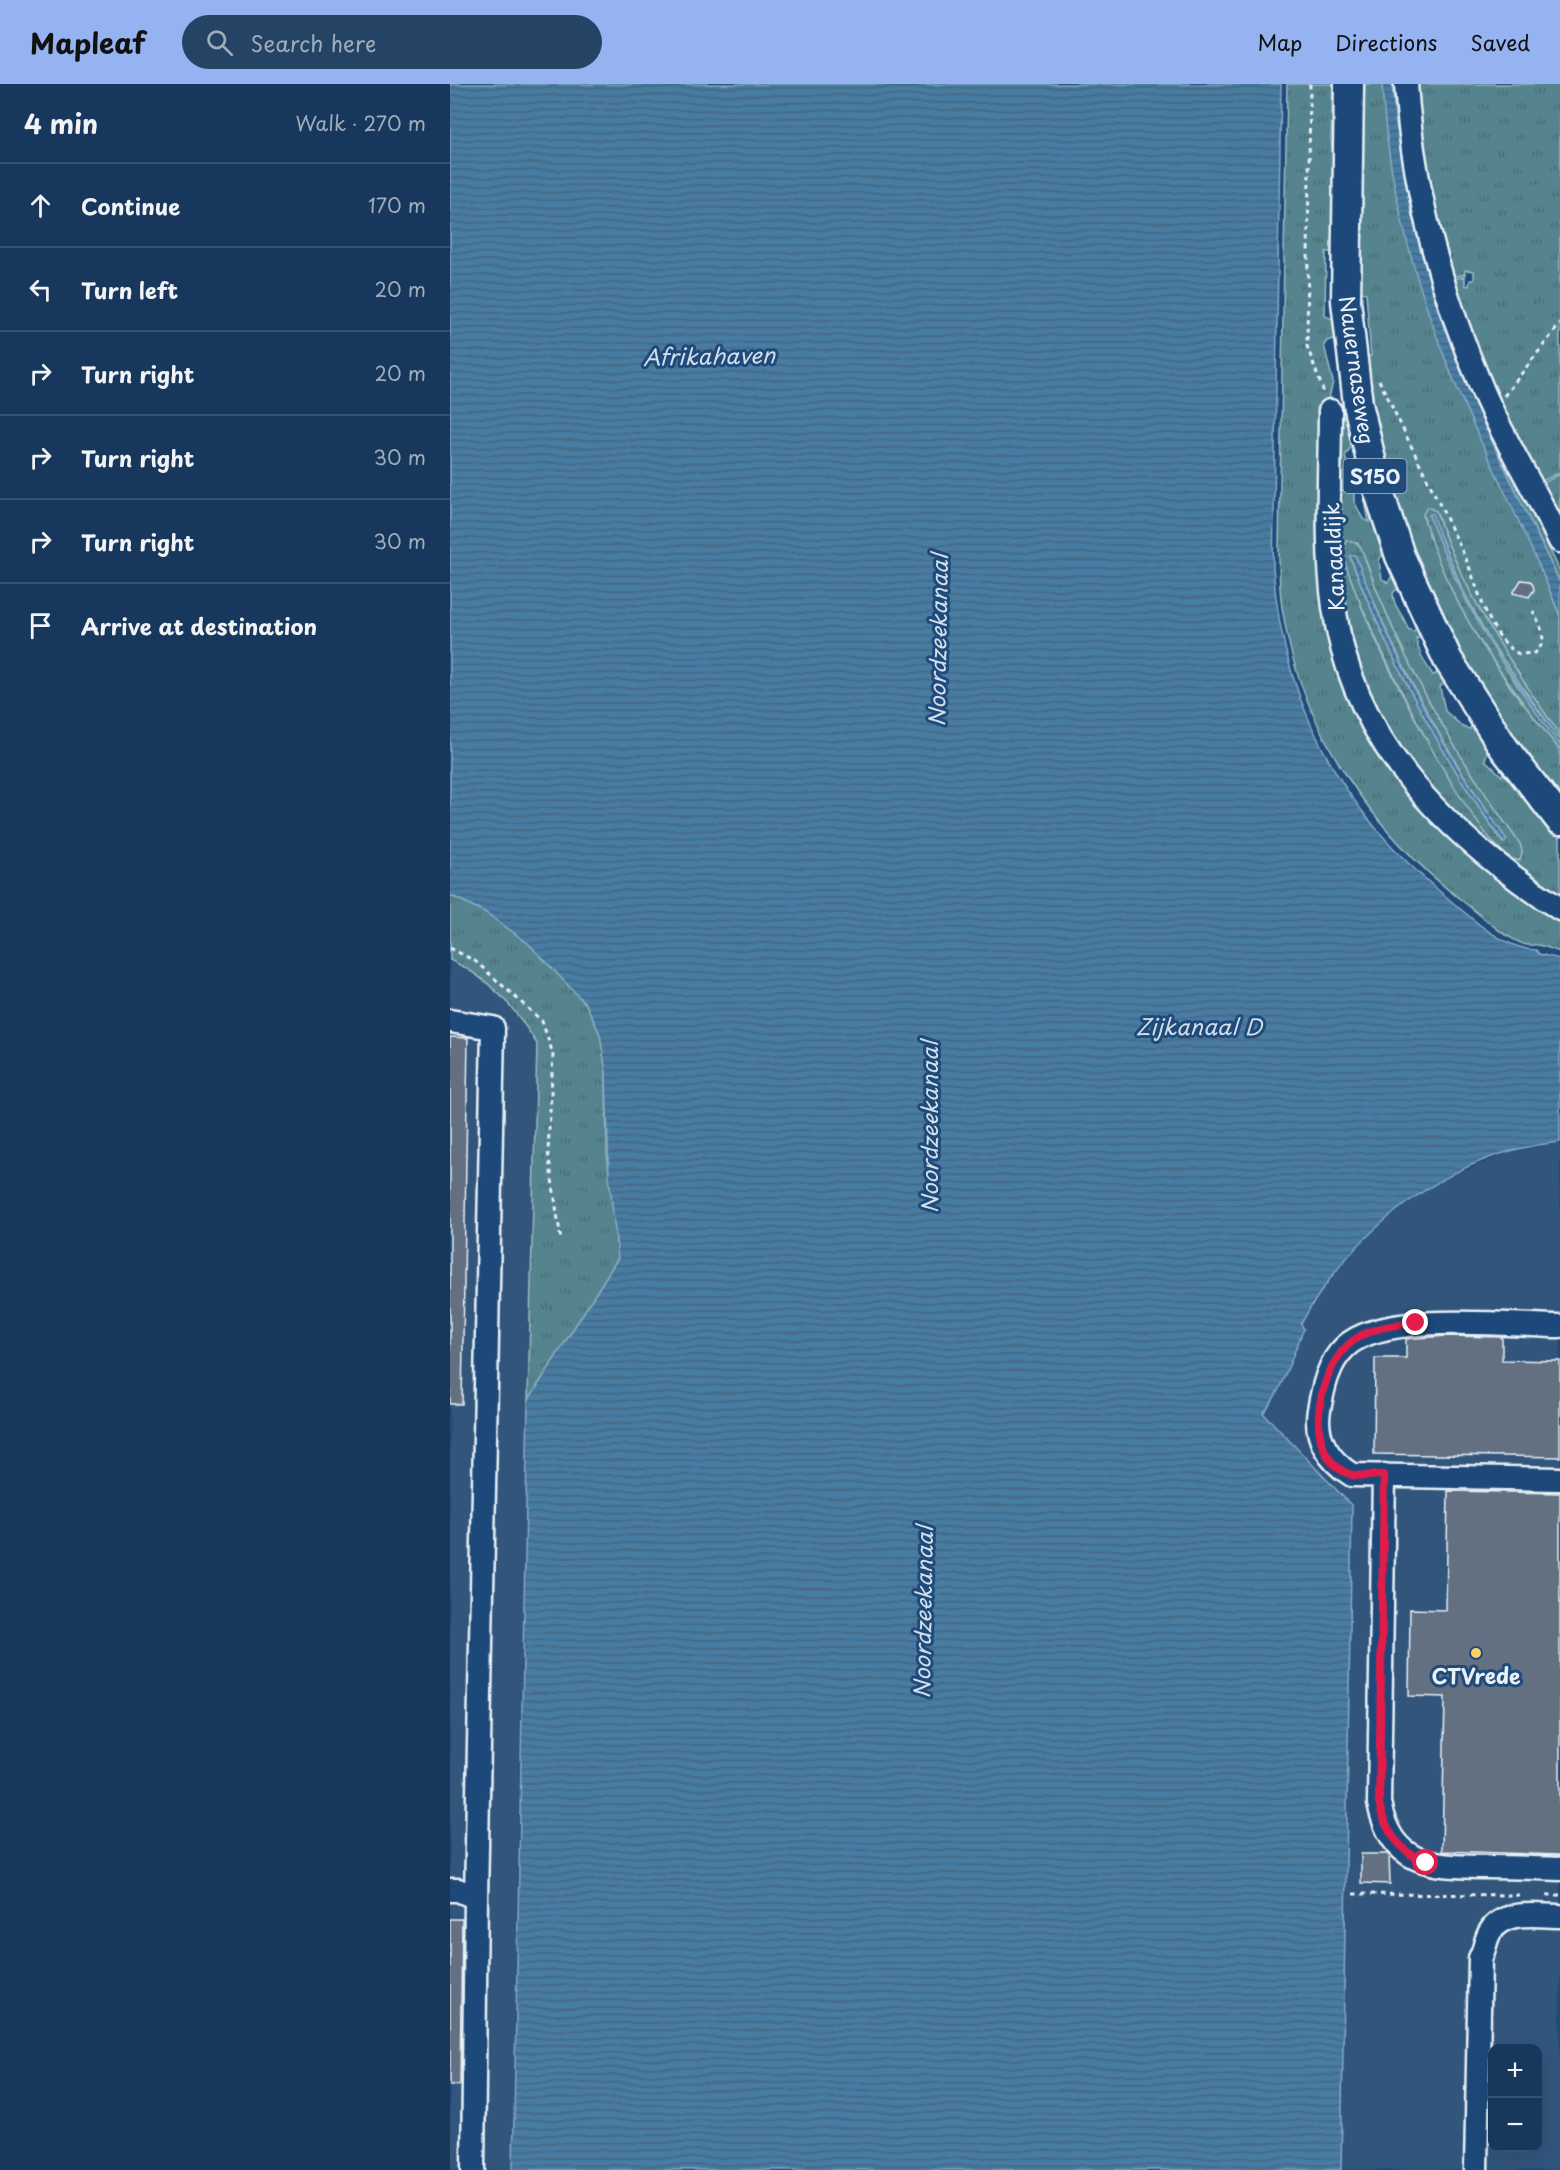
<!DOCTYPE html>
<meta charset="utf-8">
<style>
:root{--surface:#17385c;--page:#244365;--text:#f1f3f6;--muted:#9eacbb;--line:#365272;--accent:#95b2f1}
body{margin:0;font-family:"Playpen Sans",sans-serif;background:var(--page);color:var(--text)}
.controls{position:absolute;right:18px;bottom:18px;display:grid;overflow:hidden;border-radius:12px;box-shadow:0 6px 24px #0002}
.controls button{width:54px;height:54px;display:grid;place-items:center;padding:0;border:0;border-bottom:2px solid var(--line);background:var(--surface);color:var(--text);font:30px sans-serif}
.stop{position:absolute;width:18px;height:18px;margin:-14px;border:4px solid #e11d48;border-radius:50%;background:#fff}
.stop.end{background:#e11d48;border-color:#fff;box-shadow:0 2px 6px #0008}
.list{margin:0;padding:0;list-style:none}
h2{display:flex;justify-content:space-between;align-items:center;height:78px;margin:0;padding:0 24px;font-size:26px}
h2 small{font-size:20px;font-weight:400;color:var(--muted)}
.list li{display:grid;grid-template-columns:39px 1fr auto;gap:18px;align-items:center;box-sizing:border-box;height:84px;padding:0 24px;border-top:2px solid var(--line)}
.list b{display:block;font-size:22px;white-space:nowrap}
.list em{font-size:20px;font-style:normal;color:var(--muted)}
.icon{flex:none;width:33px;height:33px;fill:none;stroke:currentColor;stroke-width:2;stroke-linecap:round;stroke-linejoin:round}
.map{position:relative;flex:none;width:1110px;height:2086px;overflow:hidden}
header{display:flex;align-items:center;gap:36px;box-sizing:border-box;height:84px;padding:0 30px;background:var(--accent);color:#111}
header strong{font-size:28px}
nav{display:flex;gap:33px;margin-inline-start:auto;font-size:21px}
.search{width:420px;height:54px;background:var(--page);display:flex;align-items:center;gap:15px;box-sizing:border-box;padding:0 21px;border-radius:33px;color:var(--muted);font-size:22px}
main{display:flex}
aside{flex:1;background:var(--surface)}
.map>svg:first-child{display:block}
.built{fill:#33557c;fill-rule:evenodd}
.grass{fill:url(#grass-tufts);stroke:#9ebac3;stroke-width:1.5;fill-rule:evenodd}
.wetland{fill:url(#wetland-marsh);stroke:#9ebac3;stroke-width:1.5;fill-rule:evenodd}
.water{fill:url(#water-rules);stroke:#87aac5;stroke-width:1.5}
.building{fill:#636f82;stroke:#e8f1f8;stroke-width:1.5}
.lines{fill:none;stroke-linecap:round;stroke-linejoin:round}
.minor-casing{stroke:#e8f1f8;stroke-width:27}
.major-casing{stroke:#e8f1f8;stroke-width:33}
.path{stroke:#e8f1f8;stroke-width:3;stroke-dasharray:4.5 4.5;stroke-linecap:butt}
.minor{stroke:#1f4a7a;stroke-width:22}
.major{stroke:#1f4a7a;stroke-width:28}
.route{stroke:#e11d48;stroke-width:8}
.poi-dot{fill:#ffd166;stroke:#1f4a7a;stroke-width:2}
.labels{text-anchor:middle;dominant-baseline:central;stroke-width:6;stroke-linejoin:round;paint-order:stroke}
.shield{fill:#1f4a7a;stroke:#acbfd2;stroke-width:1.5}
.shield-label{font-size:20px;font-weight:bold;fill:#e8f1f8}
.street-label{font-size:21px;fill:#e8f1f8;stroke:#1f4a7a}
.poi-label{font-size:21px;font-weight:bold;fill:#e8f1f8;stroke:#1f4a7a}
.water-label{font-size:22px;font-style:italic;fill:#d0dfeb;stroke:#1f4a7a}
</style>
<header>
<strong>Mapleaf</strong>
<div class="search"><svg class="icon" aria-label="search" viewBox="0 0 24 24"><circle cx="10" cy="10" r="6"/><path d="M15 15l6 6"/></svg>Search here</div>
<nav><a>Map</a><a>Directions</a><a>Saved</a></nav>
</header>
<main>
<aside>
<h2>4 min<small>Walk · 270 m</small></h2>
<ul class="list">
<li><svg class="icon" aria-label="ahead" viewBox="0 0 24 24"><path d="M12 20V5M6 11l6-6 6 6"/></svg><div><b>Continue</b></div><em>170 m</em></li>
<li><svg class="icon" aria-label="left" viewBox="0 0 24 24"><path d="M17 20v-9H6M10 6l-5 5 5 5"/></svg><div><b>Turn left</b></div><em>20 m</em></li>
<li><svg class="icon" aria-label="right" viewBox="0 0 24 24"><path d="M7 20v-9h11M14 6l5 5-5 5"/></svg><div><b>Turn right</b></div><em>20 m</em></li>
<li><svg class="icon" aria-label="right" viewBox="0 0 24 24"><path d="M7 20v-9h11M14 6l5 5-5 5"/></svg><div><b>Turn right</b></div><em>30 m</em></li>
<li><svg class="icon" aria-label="right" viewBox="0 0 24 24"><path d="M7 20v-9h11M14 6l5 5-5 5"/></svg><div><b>Turn right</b></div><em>30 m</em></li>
<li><svg class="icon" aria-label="arrive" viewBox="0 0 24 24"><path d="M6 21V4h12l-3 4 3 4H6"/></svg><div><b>Arrive at destination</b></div></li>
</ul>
</aside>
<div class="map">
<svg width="1110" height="2086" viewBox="0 0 1110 2086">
<defs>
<pattern id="grass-tufts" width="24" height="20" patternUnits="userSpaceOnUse" patternTransform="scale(1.5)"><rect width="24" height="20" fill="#54848e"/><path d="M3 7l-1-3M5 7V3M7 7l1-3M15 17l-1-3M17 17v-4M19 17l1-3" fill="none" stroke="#4e6c73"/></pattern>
<pattern id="wetland-marsh" width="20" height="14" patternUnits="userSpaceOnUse" patternTransform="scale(1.5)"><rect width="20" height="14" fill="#54848e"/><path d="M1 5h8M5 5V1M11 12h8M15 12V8" fill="none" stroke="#4e6c73"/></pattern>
<pattern id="water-rules" width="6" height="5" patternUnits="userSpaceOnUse" patternTransform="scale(1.5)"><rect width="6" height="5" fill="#467ba3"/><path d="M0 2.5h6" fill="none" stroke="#46647b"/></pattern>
</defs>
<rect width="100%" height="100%" fill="#1f4a7a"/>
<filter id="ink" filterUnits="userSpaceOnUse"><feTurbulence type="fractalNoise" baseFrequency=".0167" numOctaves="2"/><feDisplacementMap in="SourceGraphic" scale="12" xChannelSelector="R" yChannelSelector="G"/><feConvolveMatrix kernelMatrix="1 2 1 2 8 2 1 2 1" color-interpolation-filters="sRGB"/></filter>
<g filter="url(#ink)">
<path class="built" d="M0,876L39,900L66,926L87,960L67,1781L63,2086H0Z
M1110,1058V2086H798L812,1329L819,1325L831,1298L851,1240L861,1222L883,1190L922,1147L968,1111L999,1093L1058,1069ZM1042,1964H1088V2064H1042Z"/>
<path class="grass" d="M837,0H883L881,55L887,108L888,231L896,300L914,388L949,493L995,588L1058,685L1110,751V822C990,748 884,626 883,479C883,444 887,409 888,374C888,361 891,346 887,333L893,334L897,330L885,255L877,257L874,261L883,298L878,318C877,386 871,456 880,523C898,659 1000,760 1110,831V868C1103,866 1095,862 1088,861C1082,860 1077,863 1071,859C1050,850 1033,833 1015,819C923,749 851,645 833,529C829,508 829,486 829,465ZM876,168H882L883,235L875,232ZM902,361L908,384L903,385L898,382L895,372ZM909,405L913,407L919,438L913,435L904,417V409ZM897,456L907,459L911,464C950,576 1001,664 1070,760L1072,768L1068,777C1020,758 902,524 894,469C893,464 895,461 897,456ZM931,472H936L943,490L938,499L932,495L929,477ZM946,506H950L966,542L964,548L958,545C954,530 943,524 943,509ZM966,554L973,555L988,583L986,590L983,591C975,580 968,566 966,554ZM995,598L1022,638L1020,645L1013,643L995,627L990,603ZM1037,668H1041L1054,687L1052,692L1035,676Z
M907,0H932L938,58L950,121L985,246L1000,287L1080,458L1110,532V651C1061,580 1013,509 986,427L973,433L999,499L1028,554L1061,604L1110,666V722L1065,664L977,511L935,377L924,349L913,273L921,272L916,209L911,208L910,201Z
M959,0H1110V388L1087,400L1072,372L997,197L1015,192V201L1019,202L1020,196H1024V187L1015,186V190L996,195Z
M1110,390V448L1088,402Z
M0,811L35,828L78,859L136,920L150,950L156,988L157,1069L168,1174L78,1317L87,960C65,924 40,894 0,876Z"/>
<path class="wetland" d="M942,0H947L1033,327L1110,487V499C1076,424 1036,352 1006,275C971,188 949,94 942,0Z
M977,423L986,427C1013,509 1061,580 1110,651V656L1040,557L1012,504L981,430L979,432C1012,521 1054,586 1110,661V666C1053,595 996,519 973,430Z
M897,456L907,459L911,464C950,576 1001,664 1070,760L1072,768L1070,776C1030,782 900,513 893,469C893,464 895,461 897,456ZM905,471C944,573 994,667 1057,756L1053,759C990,669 939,576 900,473Z"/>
<path class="water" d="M0,0H831L823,483C832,617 890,726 994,811C1017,830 1043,856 1073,864C1077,866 1081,865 1086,866L1089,870L1110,875V1058C1001,1068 902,1146 851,1240L854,1245C841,1273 830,1312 813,1329L902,1422L891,2086H63L78,1317L168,1174L159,1092L156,988L150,950L136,920L78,859L35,828L0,811Z
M932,0H942L945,34L962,133L989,230L1034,341L1110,499V532C1078,448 1033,370 1000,287C964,197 937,97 932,0Z
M982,430C999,479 1020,527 1048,571C1067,600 1090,628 1110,656V661C1053,585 1012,521 979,431Z
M905,471C943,573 993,668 1057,756L1054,759C990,670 939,575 900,472Z"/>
<path class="building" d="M1071,496L1080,497L1083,501L1084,506L1079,513L1063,509Z
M0,953L18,954L12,1320H0Z
M997,1252L1052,1253V1276L1110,1277V1373L924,1370L925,1274H956V1255Z
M998,1407L1110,1409V1771L992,1767L995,1613L959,1612L960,1525L996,1526Z
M911,1770H939L940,1800L911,1799Z
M0,1835H12L10,2001H0Z"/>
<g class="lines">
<defs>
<path id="minor" d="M956,0C963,106 991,209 1033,307C1055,359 1086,407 1110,457
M880,327C880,392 875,459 884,523C903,661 999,753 1110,825
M0,937L43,944L26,1814L8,1806H0
M1110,1242C1057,1241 932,1227 895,1263C878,1279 873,1304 869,1326C864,1354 879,1377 902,1391L1110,1395
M934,1391L929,1719C942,1783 982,1782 1035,1783C1060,1783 1085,1784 1110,1785
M23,2086L26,1814
M1026,2086L1030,1874C1035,1866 1035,1856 1040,1848C1054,1825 1087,1832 1110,1832"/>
<path id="major" d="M899,0L896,217L908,320L927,402L950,472L998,576L1054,664L1110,736"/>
</defs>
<use href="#minor" class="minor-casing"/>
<use href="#major" class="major-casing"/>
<path class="path" d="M860,0L857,262L874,309
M929,296C957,354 986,412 1014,471C1029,502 1036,551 1069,570L1085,569C1100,556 1090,542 1083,527
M1054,312L1110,240
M0,864L25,877L92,937L103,970L98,1068L111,1156
M903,1810L1069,1811
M1097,1811H1110"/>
<use href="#minor" class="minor"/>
<use href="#major" class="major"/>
</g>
</g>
<g class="lines" filter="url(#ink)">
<path class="route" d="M966,1239C944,1241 922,1243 904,1256C868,1281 848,1374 902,1391C911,1393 925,1391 934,1391L929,1719C935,1747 949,1767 976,1779"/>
</g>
<circle class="poi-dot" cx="1026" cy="1569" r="6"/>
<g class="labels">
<rect class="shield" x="893.5" y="375" width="63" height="34" rx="4.5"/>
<g class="shield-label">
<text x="925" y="392">S150</text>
</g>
<g class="street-label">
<text transform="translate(908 286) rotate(82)">Nauernaseweg</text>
<text transform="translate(883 473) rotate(-93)">Kanaaldijk</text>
</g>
<g class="poi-label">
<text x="1026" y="1591">CTVrede</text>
</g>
<g class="water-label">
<text transform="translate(259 271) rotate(-1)">Afrikahaven</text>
<text transform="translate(487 556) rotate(-89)">Noordzeekanaal</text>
<text x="749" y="941">Zijkanaal D</text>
<text transform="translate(478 1043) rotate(-90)">Noordzeekanaal</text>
<text transform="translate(472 1528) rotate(-89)">Noordzeekanaal</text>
</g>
</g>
</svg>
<div class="controls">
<button>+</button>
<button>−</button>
</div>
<div class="stop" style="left:976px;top:1779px"></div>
<div class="stop end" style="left:966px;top:1239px"></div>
</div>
</main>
